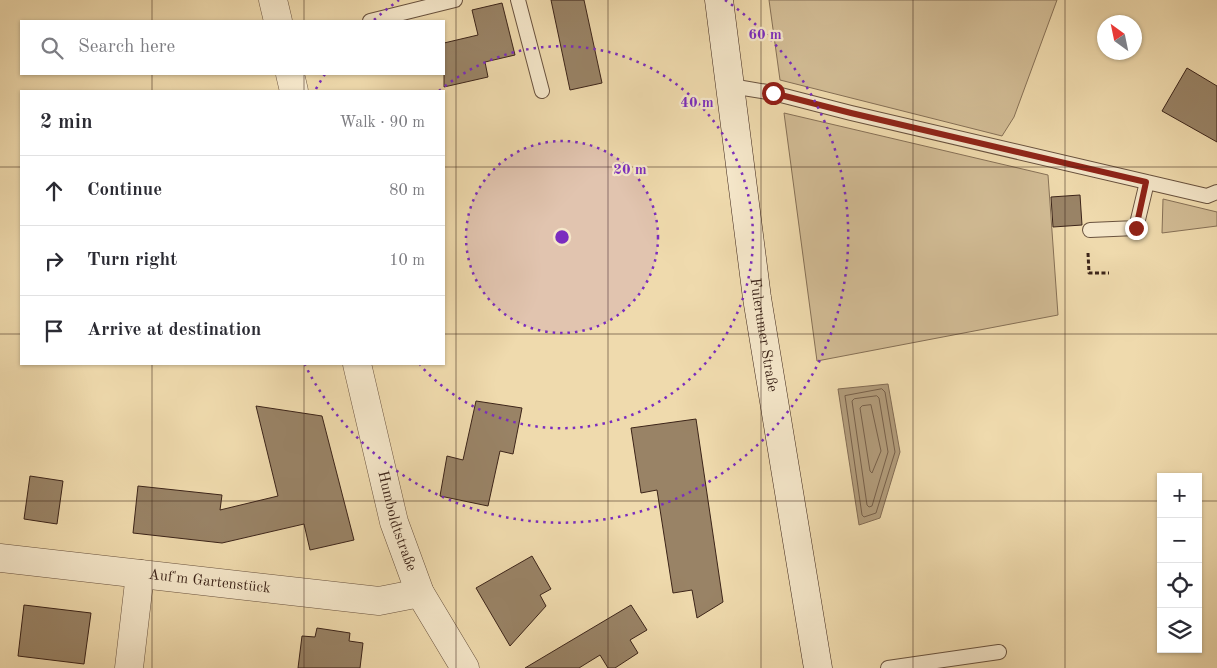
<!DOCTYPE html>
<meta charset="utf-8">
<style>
:root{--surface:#fff;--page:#f2f2f3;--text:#2b2b33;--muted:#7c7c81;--line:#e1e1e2}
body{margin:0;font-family:"Old Standard TT",serif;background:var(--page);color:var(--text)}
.controls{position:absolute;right:15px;bottom:15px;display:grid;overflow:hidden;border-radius:0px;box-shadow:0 1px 4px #0004}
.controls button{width:45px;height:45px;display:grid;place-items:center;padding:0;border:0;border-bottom:1px solid var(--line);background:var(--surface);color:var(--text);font:25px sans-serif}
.compass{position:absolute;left:1097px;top:15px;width:45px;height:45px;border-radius:50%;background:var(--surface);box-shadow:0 1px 4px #0004;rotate:327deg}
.stop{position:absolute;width:15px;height:15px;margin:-11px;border:4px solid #8f2418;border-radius:50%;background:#fff}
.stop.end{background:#8f2418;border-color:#fff;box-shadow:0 1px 5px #0008}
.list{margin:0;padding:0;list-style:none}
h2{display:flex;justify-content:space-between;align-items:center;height:65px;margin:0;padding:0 20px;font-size:21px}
h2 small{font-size:16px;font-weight:400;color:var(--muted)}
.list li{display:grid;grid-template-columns:32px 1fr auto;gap:15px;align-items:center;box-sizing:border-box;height:70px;padding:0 20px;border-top:1px solid var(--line)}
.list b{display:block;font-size:19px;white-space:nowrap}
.list em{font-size:16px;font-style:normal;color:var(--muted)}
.icon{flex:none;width:28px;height:28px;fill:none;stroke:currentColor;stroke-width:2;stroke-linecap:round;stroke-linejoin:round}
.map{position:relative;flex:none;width:1217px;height:668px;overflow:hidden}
.search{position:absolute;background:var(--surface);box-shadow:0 1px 4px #0004;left:20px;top:20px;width:425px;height:55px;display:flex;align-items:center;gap:12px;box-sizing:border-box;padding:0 18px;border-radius:0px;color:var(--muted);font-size:19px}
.panel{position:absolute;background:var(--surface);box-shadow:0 1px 4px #0004;left:20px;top:90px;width:425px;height:275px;border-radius:0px}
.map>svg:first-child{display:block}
.green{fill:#d1bb94;stroke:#867056}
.water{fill:#b29c7b;stroke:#836c54}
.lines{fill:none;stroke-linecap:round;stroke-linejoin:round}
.shore{stroke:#77604a;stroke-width:1}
.building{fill:#998366;stroke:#3c2419}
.service-casing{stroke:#69523e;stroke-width:16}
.minor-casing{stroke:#69523e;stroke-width:29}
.secondary-casing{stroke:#3c2419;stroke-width:29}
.path{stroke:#3c2419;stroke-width:3;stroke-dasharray:4 2.5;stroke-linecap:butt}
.service{stroke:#f5e7ca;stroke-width:14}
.minor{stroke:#f5e7ca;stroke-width:28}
.secondary{stroke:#f5e7ca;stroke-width:28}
.route{stroke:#8f2418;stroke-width:6}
.grid{fill:none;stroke:#3c2419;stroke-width:1;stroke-opacity:0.55}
.ring{fill:none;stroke:#7b2cbf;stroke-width:2.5;stroke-dasharray:2.5 5}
.labels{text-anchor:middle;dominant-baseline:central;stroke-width:4.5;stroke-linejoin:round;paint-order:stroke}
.street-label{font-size:15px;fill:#3c2419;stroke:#f5e7ca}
.centre{fill:#7b2cbf;stroke:#f5e7ca;stroke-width:2.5}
.ring-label{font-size:15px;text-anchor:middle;font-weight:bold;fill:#7b2cbf;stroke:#f5e7ca;stroke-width:4.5;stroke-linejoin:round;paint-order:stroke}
</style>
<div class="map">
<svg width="1217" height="668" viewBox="0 0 1217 668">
<rect width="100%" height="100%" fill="#efdaad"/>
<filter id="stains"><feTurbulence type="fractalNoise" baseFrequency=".004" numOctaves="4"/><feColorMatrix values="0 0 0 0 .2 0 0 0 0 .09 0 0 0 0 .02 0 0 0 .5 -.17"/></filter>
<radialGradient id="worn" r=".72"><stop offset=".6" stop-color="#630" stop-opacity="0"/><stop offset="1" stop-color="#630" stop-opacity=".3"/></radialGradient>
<path class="green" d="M769,0H1057L1014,117L1002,136L780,80Z
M784,113L1048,175L1058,315L817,361Z
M1163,199L1217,212V226L1162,233Z"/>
<path class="water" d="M888,384L900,452L880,518L859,525L838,389Z"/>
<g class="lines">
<path class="shore" d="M882,389L885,392L895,452L876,513L864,517L862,515L845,396Z
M877,396L879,398L888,452L872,506L869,507L867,505L852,401L854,399Z
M871,405L881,451L872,473L870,471L860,408L862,406Z"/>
</g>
<path class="building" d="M551,0H584L602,83L570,90Z
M502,3L515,55L485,62L488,77L444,87V43L478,35L472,10Z
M1187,68L1217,86V142L1162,111Z
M1080,195L1082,225L1053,227L1051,197Z
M476,401L522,408L513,454L500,451L488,506L440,496L447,456L463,460Z
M256,406L322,416L354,540L310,550L304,524L222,543L133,533L138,486L222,495L220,510L278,496Z
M696,419L723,602L697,618L692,590L673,593L657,490L641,493L631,428Z
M30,476L63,481L57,524L24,519Z
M532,556L551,589L540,595L546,606L510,646L476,588Z
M24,605L91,613L84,664L18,656Z
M631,605L647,630L630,640L638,653L615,668H608L600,655L579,668H525Z
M317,628L350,633L349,641L363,643L360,668H298L302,636L315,637Z"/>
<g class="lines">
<defs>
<path id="service" d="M518,0L542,91
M370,21L455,0
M731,86L773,93L851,113L1207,196L1217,192
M1090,230L1136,228L1147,182
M888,668L999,652"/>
<g id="minor">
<path d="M273,0L278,21"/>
<path d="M290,74L294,91"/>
<path id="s1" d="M357,364L394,522L420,593L465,668"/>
<path id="s2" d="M0,558L379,601L420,593"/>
<path d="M129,668L140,574"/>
</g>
<g id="secondary">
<path id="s3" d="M719,0L757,298L818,668"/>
</g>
</defs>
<use href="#service" class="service-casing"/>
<use href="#minor" class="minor-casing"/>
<use href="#secondary" class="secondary-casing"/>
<path class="path" d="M1088,253L1089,273H1109"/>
<use href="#service" class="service"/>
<use href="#minor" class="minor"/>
<use href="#secondary" class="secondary"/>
</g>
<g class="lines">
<path class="route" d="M773,93L851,113L1146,182L1136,228"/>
</g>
<path class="grid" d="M152,0V21M304,0V21M456,0V668M608,0V668M761,0V668M913,0V668M1065,0V668M152,74V91M304,74V91M0,167H21M444,167H1217M0,334H21M444,334H1217M152,364V668M304,364V668M0,501H1161M1198,501H1217"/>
<circle cx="562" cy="237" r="96" fill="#7b2cbf" fill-opacity=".12"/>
<g class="ring">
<circle cx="562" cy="237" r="96"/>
<path d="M439 91A191 191 0 1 1 420 365"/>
<path d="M316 89A287 287 0 0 1 325 74M374 20A287 287 0 0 1 399 0M725 0A287 287 0 1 1 305 365"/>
</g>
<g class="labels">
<g class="street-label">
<text stroke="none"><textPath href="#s3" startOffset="338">Fulerumer Straße</textPath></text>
<text stroke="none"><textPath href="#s1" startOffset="162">Humboldtstraße</textPath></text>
<text stroke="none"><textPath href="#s2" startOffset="211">Auf'm Gartenstück</textPath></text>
</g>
</g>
<circle cx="562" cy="237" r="8" class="centre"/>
<g class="ring-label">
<text x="765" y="39">60 m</text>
<text x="697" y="107">40 m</text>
<text x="630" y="174">20 m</text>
</g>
<rect width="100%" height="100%" filter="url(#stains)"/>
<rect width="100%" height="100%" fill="url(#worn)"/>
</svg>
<div class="controls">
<button>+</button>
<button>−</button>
<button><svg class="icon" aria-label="locate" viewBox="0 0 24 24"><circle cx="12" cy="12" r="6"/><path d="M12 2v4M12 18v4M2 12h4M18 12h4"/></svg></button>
<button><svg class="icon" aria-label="layers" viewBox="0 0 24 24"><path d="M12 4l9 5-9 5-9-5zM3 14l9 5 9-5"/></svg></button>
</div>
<svg class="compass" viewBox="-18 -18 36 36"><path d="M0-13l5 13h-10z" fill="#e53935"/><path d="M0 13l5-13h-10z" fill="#7c7c81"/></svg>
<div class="stop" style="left:773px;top:93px"></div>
<div class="stop end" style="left:1136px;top:228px"></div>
<div class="search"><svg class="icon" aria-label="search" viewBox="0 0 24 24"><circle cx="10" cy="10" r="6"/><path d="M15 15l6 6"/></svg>Search here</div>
<section class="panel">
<h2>2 min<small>Walk · 90 m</small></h2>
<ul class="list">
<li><svg class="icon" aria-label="ahead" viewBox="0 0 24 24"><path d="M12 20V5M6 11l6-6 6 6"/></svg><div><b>Continue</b></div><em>80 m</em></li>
<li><svg class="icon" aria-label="right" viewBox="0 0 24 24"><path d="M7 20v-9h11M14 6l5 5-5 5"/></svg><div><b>Turn right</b></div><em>10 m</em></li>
<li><svg class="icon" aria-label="arrive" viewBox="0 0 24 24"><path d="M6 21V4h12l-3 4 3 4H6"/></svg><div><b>Arrive at destination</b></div></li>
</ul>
</section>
</div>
